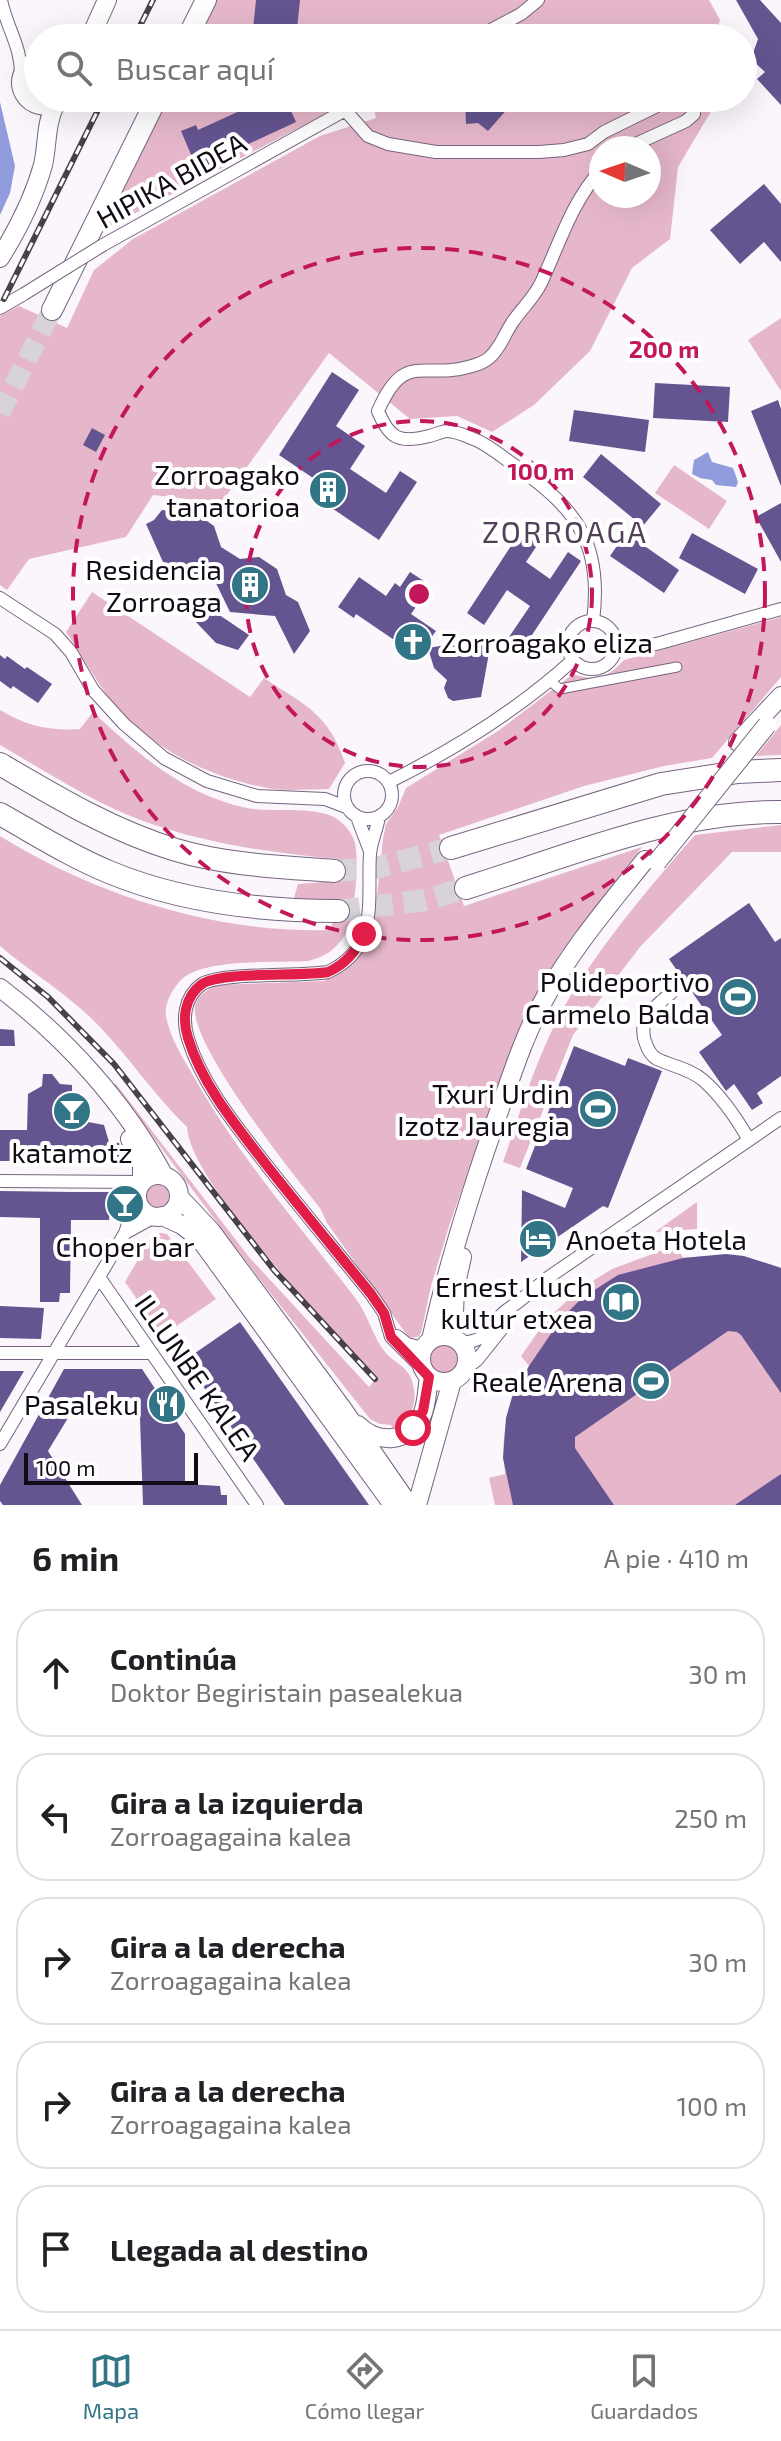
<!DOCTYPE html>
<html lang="es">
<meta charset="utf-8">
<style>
:root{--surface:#fff;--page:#f6f6f6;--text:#202124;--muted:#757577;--line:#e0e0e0;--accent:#327586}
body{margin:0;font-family:"Exo 2",sans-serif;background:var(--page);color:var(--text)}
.compass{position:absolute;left:589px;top:136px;width:72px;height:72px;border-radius:50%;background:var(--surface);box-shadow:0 8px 32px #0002;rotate:272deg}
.scale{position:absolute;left:24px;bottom:20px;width:174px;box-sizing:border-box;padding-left:8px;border:4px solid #120b15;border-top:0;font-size:22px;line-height:28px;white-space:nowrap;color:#120b15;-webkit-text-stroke:6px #fff;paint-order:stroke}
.stop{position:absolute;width:24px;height:24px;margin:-18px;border:6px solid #e11d48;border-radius:50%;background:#fff}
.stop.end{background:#e11d48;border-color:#fff;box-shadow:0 2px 8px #0008}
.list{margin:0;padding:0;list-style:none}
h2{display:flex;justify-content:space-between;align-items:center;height:104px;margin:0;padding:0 32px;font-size:34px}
h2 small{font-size:26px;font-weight:400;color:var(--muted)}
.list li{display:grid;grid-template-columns:52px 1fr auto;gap:24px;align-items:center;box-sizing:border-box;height:128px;margin:0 16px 16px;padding:0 16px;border:2px solid var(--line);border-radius:32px}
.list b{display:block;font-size:30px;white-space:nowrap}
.list p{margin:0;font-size:26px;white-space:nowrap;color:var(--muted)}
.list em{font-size:26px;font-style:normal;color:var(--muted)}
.icon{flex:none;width:44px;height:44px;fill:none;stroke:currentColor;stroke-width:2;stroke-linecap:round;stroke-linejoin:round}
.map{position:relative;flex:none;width:781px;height:1505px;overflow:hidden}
.search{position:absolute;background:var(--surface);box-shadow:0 8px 32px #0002;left:24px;right:24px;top:24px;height:88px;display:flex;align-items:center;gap:20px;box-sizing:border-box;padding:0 28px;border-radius:44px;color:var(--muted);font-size:30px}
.sheet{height:824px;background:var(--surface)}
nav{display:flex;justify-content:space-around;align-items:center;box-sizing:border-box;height:112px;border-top:2px solid var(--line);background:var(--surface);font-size:22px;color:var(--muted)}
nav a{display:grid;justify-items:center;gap:4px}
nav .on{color:var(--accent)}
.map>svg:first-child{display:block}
.green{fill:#e6b7ca;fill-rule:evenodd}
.water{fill:#909cdc}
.building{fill:#645490}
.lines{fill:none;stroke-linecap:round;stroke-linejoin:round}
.primary-tunnel{stroke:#d7d3d9;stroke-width:20;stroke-dasharray:20 10;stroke-linecap:butt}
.motorway-tunnel{stroke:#d7d3d9;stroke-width:22;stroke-dasharray:22 11;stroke-linecap:butt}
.pedestrian-casing{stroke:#76647f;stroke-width:11}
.minor-casing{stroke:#76647f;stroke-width:14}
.secondary-casing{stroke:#76647f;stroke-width:20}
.primary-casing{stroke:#76647f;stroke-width:22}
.motorway-casing{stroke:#76647f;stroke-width:24}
.pedestrian{stroke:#fff;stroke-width:9}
.minor{stroke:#fff;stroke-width:12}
.secondary{stroke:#fff;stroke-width:18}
.primary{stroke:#fff;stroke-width:20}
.motorway{stroke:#fff;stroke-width:22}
.rail-casing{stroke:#47414a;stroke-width:6}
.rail{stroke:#fff;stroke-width:3;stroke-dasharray:9;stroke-linecap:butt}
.minor-bridge-casing{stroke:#76647f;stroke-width:14;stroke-linecap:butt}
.secondary-bridge-casing{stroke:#76647f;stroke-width:20;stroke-linecap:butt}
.minor-bridge{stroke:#fff;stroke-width:12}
.secondary-bridge{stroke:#fff;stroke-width:18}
.route{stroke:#e11d48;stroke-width:10}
.ring{fill:none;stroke:#c2185b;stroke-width:4;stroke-dasharray:14 10}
.labels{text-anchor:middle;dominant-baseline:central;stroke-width:8;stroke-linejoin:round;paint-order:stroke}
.street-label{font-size:28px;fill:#120b15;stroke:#fff}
.poi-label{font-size:28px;fill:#120b15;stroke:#fff;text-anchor:end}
.neighbourhood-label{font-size:30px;letter-spacing:2px;fill:#52405a;stroke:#fff}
.centre{fill:#c2185b;stroke:#fff;stroke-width:4}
.ring-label{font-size:24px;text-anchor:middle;font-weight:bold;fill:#c2185b;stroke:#fff;stroke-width:8;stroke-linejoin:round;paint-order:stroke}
</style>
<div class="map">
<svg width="781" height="1505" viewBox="0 0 781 1505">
<rect width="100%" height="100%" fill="#faf6fc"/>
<path class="green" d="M214,0H709L720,20L715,38H196Z
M166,98H356L101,231Z
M371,98H719L678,167L670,239L632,268L590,351L534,405L492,432L457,416L410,419L329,353L221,503L153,495L126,537L29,559L7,590L0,585V316L19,306L67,328L94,270L133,239L320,136L376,118ZM601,148H649V196H601Z
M781,318V391L748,340Z
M674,465L727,501L709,529L655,493Z
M92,592L250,697L264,678C306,706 328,713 345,763L329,789C311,789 291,791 273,789C212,779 149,749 110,699C94,678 81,654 66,632Z
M781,617V677L712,758L664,766L584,786L439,835L464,906L642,847L562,951L519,1029L450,1223L431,1286L421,1333L418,1337L409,1338L327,1223L320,1208C293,1174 189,1044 195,1006C197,995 208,990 216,985L324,981L347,968L358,957L369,937L375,915L383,839L386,824L398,807L406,788L498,731L573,674C596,682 609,677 624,660Z
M0,710C26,726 50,731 80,729L93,712C138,754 184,795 247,808C273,813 316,805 337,819C345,824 352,833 355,843C359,861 355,917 346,933C337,949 325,957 308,961C277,963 205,958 182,979C173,988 164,1003 166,1016C170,1038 183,1058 194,1077C239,1157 300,1226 356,1299C368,1315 373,1337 385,1352C397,1366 410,1365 414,1389C417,1407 408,1421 393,1429L391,1425L380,1424L370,1419L261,1281L114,1085L116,1084L249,1257L369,1387L377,1377C335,1333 189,1182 187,1127C155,1096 131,1060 101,1028C71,996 33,974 0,946V836C97,896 215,933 329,930L336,917L293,901L298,884L338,881L337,859C273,853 207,844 146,822C95,804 47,772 0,745Z
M781,725V755L756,756Z
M781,825V852H732L640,947L573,1035L520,1168L503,1162C521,1110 537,1055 564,1007C601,944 647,890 695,835Z
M145 1196a12 12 0 1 1 24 0a12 12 0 1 1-24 0Z
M697,1202V1229L655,1232Z
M161,1233L167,1234L216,1299L162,1336L125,1282L153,1234Z
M666,1249V1252L679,1250L683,1258C719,1254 748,1255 781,1268V1505H495L489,1478L505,1474C500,1430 508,1405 529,1366L521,1356L547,1319L580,1289L612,1269Z
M429 1359a15 15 0 1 1 30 0a15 15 0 1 1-30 0Z"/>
<path class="water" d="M0,102L15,166L10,193L0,215Z
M708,452L712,462L733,468L738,482L736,487L716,485L712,480L700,478L692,474L694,460Z"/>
<path class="building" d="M256,0H300L296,38H252Z
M736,0H760L781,23V105L757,79L765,72L751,59L758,39Z
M268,98H285L296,122L212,161L213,165L198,171L181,131L196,125L198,130Z
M465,98H498L510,106L488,131L478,123L466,124Z
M764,184L781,204V262L764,242L740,264L710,230Z
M332,372L359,390L336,426L365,446L350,469L386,493L400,471L417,482L379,540L311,494L319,482L279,455Z
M655,383L730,387L728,422L653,418Z
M778,400L781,409V486L751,411Z
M574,410L649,420L645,452L569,441Z
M92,428L105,435L96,452L83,445Z
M601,454L661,504L633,538L679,570L664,593L610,556L635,520L583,477Z
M781,503V562L756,517Z
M162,510L197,514L214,526L221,547L240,559L259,557L277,569L286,595L298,602L310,631L294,654L275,616L230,612L212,575L179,573L163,562L146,524L154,520Z
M528,520L546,532L526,562L550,579L568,552L581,561L524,647L509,637L530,606L507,590L484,625L467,613Z
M692,533L758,569L745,594L679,558Z
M410,572L424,581L413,596L420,601L411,614L436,631L415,659L400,650L403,646L356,614L354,618L338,607L359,577L386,596L395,583L400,587Z
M206,606L249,635L238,650L216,643L195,621Z
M479,643L488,648L489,653L481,697L453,701L448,698L444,688L447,680L434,668L428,648L452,644L468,651Z
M0,655L5,659L7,656L25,669L27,667L52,684L38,703L13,686L11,689L0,681Z
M749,903L775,942L781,938V1076L757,1093L763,1103L752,1110L734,1084L726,1091L699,1052L722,1035L669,959Z
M0,1029L14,1030L15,1046H0Z
M574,1046L625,1066L628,1058L662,1071L608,1208L603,1206L521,1262L522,1190L565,1208L573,1188L526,1169Z
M43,1074H52L60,1084L72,1085V1119L104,1125L109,1142L119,1143L123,1160L0,1161V1130H27L28,1094L42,1086Z
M0,1191L71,1192H128L125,1205L116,1206L110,1211L109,1220H71L70,1293H60L59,1302H40V1218L0,1217Z
M726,1254L744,1256L781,1268V1393L741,1335L737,1332L728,1331L575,1437V1448L614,1505H513L503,1458L506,1418L512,1397L529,1366L561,1319L582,1298L618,1275L683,1258Z
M0,1306L44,1308L41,1339L0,1338Z
M240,1322L369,1505H285L185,1360Z
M64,1369H142L185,1434V1484L220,1486L221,1495H227V1505H143L140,1418L126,1398H80L48,1451L82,1505H3L0,1501V1485Z
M0,1371H24L0,1412Z
M781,1474V1505H735Z"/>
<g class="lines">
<path class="primary-tunnel" d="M0,413L52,310"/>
<path class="motorway-tunnel" d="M334,871L376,868L451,848
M338,911L425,900L466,888"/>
<defs>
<path id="pedestrian" d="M550,681L560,689L677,667"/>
<path id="minor" d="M1,0C7,29 22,47 21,77
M476,38L521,14L538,0
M345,110L368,136L388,144L436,152H539L564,150L588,144L604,132L673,98
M627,148L686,121L694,114L695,103L689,98
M103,245L367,98
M0,308L24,294
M0,598L55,634L71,652L93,690L124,724L164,758L207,781L257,796L325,799L346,807
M568 645a24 24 0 1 1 48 0a24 24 0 1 1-48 0Z
M593,621C603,544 577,509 517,467C503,458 487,443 471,438C464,435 454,431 447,431C442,431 435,435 429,436C399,444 389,438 378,411C405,349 423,381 472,366C479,364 484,362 489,358C500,349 504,335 512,323C521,309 534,298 541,283C559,245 572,201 601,170
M616,648L635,649L660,643L781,609
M344 795a24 24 0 1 1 48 0a24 24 0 1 1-48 0Z
M389,782C455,749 518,710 573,660
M357,817L370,851
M379,817C377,829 371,842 370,854C367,899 380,948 328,972C299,977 221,972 202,984C184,997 182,1019 188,1039C203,1087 238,1128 268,1167C302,1210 337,1252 371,1294L384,1313L391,1337L422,1368
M671,993C655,1006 636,1021 646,1044C648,1050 652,1056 657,1059C672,1066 690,1069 703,1080C721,1096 737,1119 749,1140
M0,1181L142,1182
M125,1233L154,1217
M99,1277L257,1505
M397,1336L407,1344L423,1348
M461,1343C496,1339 485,1326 507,1310C522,1300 535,1288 549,1277L781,1118
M0,1353H152
M464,1370L477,1360L501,1330
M0,1444L125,1233L137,1198"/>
<path id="secondary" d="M90,38L107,0
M38,60C2,76 30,122 61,99
M0,258C18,229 34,197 43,165C48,143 45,124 56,103
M738,742L781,696
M0,988C66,1038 125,1103 164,1176
M130,1139L142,1160V1182
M137 1196a21 21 0 1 1 42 0a21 21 0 1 1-42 0Z
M179,1197L211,1231L342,1408L409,1505
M162,1216L182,1225L200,1239L393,1505
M421 1359a23 23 0 1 1 46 0a23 23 0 1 1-46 0Z
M453,1337L455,1288L462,1257
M431,1340C448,1263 471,1191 497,1117C511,1077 524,1035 545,998C572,948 610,904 645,860
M358,1425C377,1444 410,1444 422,1415C427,1404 427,1389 429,1377
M417,1505L452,1381"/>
<path id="primary" d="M187,38L206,0
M52,310L157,98"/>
<path id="motorway" d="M0,764C56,797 113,831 176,850C226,865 282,867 334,871
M0,814C36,834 70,856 109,872C181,902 260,911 338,911
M451,848L661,784L738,772L781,770
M466,888C569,856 672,811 781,812"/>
</defs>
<use href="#pedestrian" class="pedestrian-casing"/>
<use href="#minor" class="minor-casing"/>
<use href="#secondary" class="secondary-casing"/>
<use href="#primary" class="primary-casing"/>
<use href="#motorway" class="motorway-casing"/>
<use href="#pedestrian" class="pedestrian"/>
<use href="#minor" class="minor"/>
<use href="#secondary" class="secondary"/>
<use href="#primary" class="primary"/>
<use href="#motorway" class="motorway"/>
<defs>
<path id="rail" d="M134,38L153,0
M4,299L104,98
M0,958L48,997L114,1064L274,1270L375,1379"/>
</defs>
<use href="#rail" class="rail-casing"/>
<use href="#rail" class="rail"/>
<defs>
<path id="minor-bridge" d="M24,294L103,245"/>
<path id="secondary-bridge" d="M657,862L767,725"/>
</defs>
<use href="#minor-bridge" class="minor-bridge-casing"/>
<use href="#secondary-bridge" class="secondary-bridge-casing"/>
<use href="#minor-bridge" class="minor-bridge"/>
<use href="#secondary-bridge" class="secondary-bridge"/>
</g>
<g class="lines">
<path class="route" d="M364,934C356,951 346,964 328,972C299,977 222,971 202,984C184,997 182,1019 188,1038C203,1087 238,1128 268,1167C302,1210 337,1252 371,1294L384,1313L391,1337L429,1377L423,1411L413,1428"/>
</g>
<g class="ring">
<circle cx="419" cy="594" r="173"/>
<circle cx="419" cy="594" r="346"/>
</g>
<defs>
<symbol id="building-disc" viewBox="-11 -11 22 22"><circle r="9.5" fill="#327586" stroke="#fff"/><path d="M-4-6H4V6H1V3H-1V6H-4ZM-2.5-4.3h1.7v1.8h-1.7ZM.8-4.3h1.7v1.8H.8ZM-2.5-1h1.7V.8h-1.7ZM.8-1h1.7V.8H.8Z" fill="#fff"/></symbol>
<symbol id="church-disc" viewBox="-11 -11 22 22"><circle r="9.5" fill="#327586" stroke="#fff"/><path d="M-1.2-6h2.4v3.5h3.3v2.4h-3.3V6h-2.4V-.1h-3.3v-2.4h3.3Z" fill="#fff"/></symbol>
<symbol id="stadium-disc" viewBox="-11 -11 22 22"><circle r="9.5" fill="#327586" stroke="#fff"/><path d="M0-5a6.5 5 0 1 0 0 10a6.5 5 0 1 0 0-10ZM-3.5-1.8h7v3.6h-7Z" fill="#fff"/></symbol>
<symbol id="bar-disc" viewBox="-11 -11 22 22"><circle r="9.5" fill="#327586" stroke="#fff"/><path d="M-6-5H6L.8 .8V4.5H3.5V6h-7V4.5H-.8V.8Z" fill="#fff"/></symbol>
<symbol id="hotel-disc" viewBox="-11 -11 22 22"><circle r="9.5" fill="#327586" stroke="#fff"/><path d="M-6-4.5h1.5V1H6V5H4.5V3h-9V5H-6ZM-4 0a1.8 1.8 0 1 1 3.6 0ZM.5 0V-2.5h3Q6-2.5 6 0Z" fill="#fff"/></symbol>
<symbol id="library-disc" viewBox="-11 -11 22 22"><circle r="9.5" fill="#327586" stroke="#fff"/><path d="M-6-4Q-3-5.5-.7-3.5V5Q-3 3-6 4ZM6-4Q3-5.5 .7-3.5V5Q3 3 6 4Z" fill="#fff"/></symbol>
<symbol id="restaurant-disc" viewBox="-11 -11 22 22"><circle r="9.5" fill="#327586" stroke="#fff"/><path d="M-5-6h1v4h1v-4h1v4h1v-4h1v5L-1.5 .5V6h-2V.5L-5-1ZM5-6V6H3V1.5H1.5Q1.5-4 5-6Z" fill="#fff"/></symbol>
</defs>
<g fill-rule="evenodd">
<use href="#building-disc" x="306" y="468" width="44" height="44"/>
<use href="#building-disc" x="228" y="563" width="44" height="44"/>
<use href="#church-disc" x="391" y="620" width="44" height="44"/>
<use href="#stadium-disc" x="716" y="975" width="44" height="44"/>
<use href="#stadium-disc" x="576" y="1087" width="44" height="44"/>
<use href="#bar-disc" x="50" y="1089" width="44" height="44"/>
<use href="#bar-disc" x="103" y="1182" width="44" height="44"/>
<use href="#hotel-disc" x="516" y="1217" width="44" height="44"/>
<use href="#library-disc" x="599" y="1280" width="44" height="44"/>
<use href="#stadium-disc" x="629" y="1359" width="44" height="44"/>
<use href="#restaurant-disc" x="145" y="1382" width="44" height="44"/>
</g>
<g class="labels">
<g class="street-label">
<text transform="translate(171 180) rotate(-29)">HIPIKA BIDEA</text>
<text transform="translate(198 1377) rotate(55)">ILLUNBE KALEA</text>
</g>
<g class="poi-label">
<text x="300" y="474">Zorroagako<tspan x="300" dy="32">tanatorioa</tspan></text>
<text x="222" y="569">Residencia<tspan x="222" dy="32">Zorroaga</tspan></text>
<text x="441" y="642" text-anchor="start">Zorroagako eliza</text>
<text x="710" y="981">Polideportivo<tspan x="710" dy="32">Carmelo Balda</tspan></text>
<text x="570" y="1093">Txuri Urdin<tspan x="570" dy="32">Izotz Jauregia</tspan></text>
<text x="72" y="1152" text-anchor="middle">katamotz</text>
<text x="566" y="1239" text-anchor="start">Anoeta Hotela</text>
<text x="125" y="1246" text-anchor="middle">Choper bar</text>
<text x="593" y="1286">Ernest Lluch<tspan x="593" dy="32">kultur etxea</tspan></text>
<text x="623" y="1381">Reale Arena</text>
<text x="139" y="1404">Pasaleku</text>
</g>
<g class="neighbourhood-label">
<text x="565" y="531">ZORROAGA</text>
</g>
</g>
<circle cx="419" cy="594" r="12" class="centre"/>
<g class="ring-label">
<text x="664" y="358">200 m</text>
<text x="541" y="480">100 m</text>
</g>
</svg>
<svg class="compass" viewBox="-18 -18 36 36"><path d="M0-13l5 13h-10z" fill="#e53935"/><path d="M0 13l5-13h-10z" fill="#757577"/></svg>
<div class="scale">100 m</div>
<div class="stop" style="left:413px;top:1428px"></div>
<div class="stop end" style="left:364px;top:934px"></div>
<div class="search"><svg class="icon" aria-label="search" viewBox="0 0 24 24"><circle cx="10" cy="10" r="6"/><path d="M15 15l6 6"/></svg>Buscar aquí</div>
</div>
<section class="sheet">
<h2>6 min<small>A pie · 410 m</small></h2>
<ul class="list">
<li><svg class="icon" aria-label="ahead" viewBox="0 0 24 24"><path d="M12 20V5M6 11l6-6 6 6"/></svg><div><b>Continúa</b><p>Doktor Begiristain pasealekua</p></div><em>30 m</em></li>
<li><svg class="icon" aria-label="left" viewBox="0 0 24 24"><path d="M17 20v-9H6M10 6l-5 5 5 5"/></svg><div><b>Gira a la izquierda</b><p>Zorroagagaina kalea</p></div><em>250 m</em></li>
<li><svg class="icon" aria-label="right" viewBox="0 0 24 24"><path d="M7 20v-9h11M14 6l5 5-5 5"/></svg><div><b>Gira a la derecha</b><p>Zorroagagaina kalea</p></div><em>30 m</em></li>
<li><svg class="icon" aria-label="right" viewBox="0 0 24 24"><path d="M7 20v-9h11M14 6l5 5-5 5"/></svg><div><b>Gira a la derecha</b><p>Zorroagagaina kalea</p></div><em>100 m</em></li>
<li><svg class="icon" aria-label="arrive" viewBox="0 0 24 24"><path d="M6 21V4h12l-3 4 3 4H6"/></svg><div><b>Llegada al destino</b></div></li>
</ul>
</section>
<nav>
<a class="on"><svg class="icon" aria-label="map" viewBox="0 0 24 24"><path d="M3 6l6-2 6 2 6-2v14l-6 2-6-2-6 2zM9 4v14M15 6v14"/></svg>Mapa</a>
<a><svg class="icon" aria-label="directions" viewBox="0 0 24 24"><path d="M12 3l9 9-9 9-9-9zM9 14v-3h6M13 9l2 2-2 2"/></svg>Cómo llegar</a>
<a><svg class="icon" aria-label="saved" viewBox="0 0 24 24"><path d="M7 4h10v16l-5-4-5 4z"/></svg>Guardados</a>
</nav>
